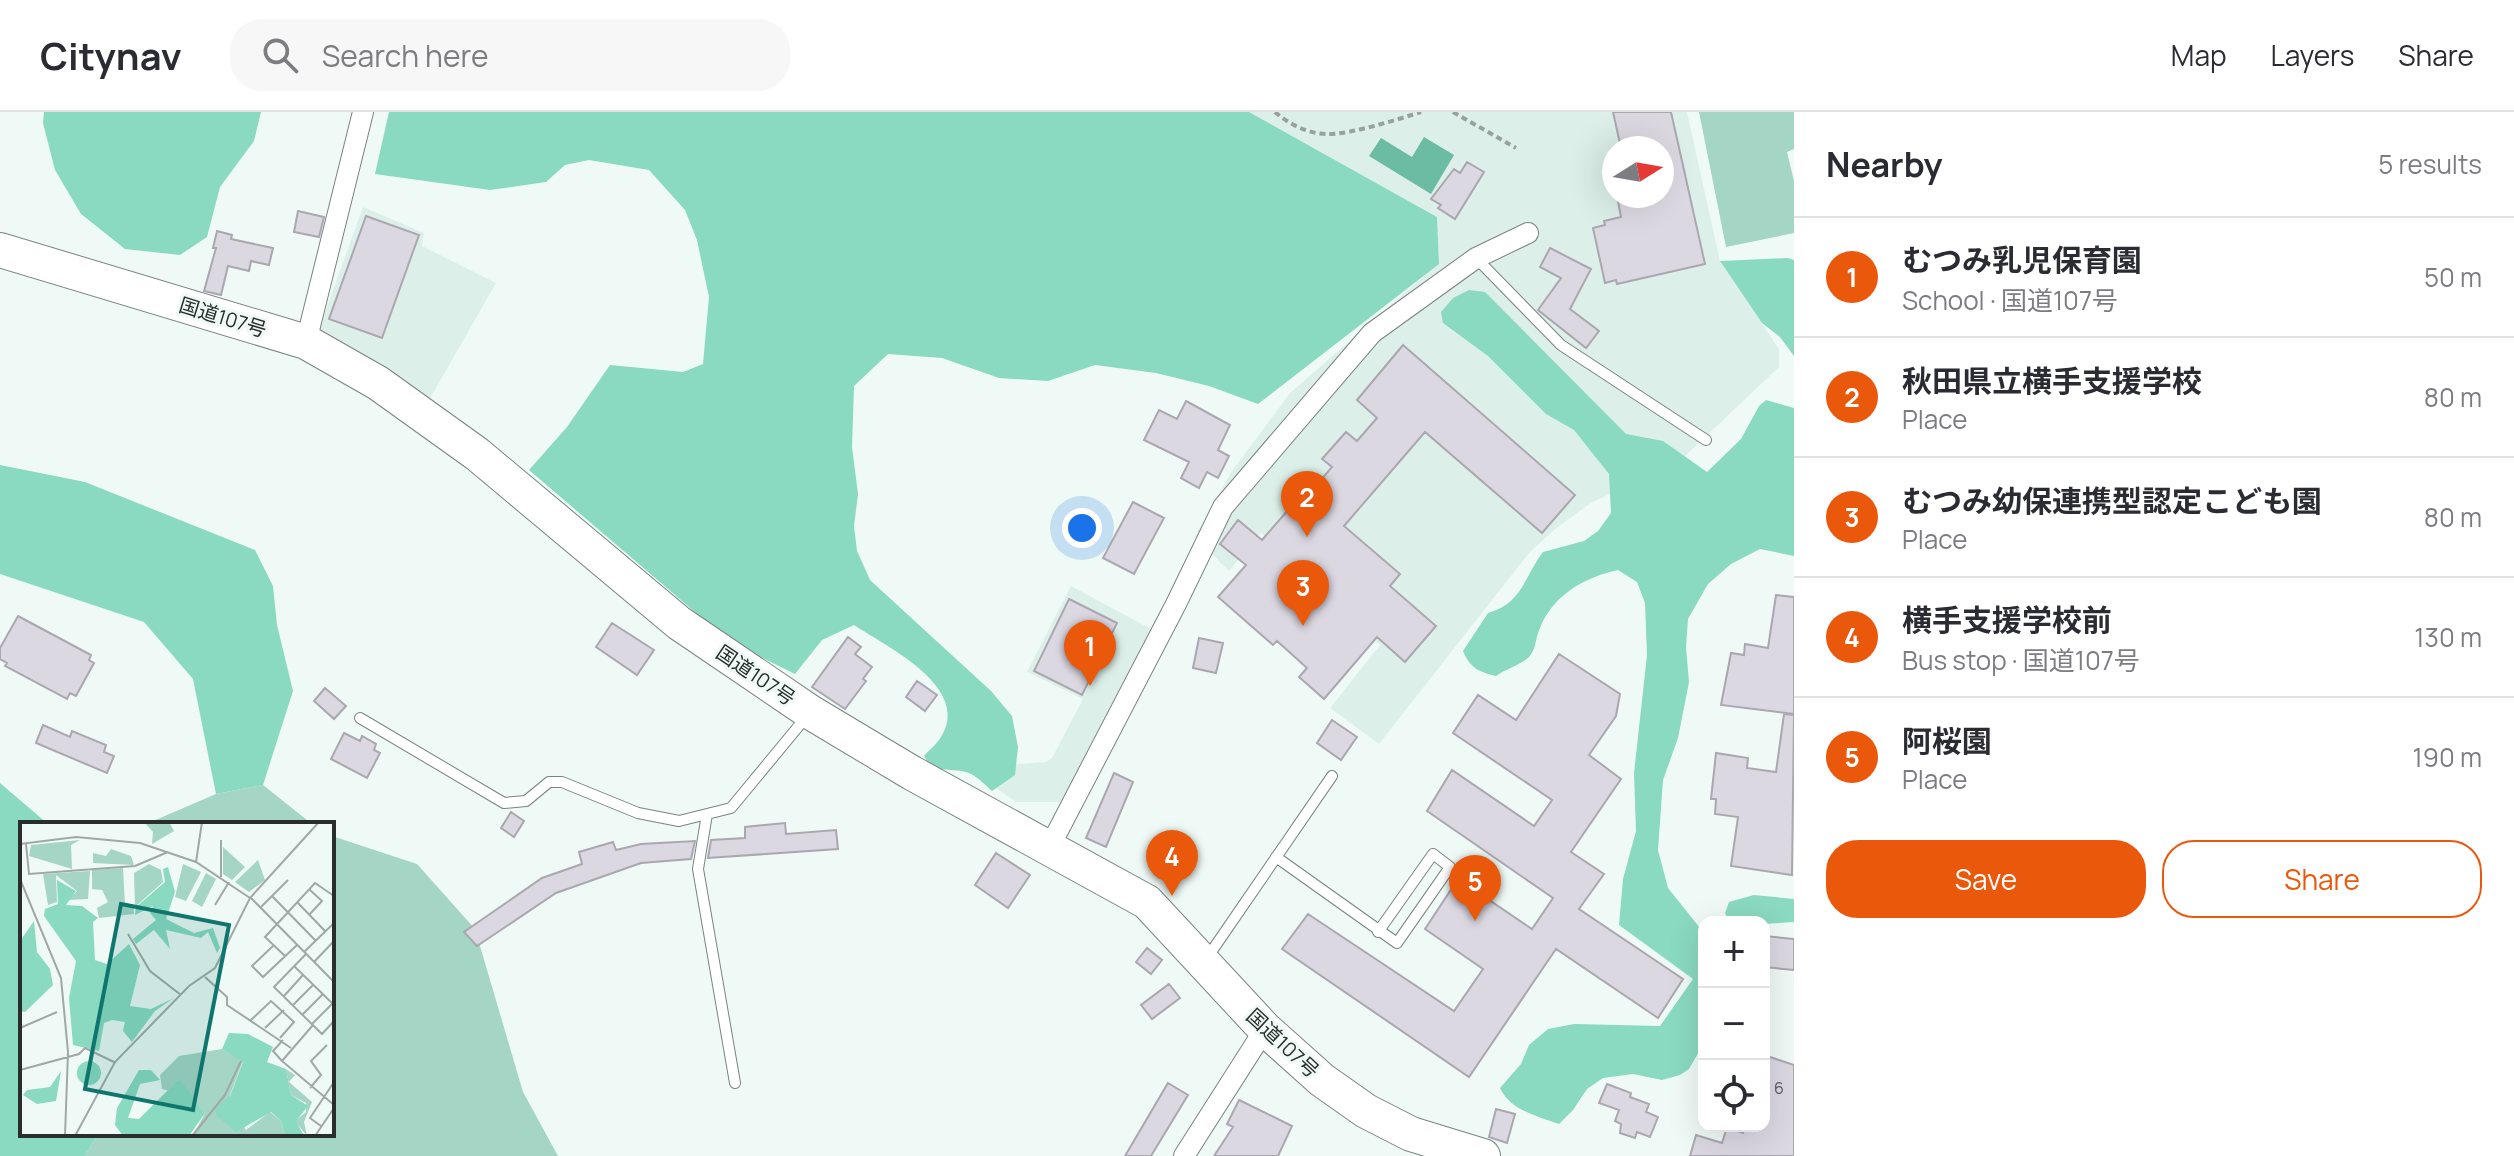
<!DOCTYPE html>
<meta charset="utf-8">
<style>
:root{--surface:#fff;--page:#f7f7f7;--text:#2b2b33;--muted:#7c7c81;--line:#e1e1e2;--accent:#ea580c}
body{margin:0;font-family:Manrope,"Noto Sans JP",sans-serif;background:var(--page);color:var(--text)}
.controls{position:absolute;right:24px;bottom:24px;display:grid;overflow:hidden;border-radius:16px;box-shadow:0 8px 32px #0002}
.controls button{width:72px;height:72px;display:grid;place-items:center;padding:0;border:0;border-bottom:2px solid var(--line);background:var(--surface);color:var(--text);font:40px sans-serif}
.compass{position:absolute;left:1602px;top:24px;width:72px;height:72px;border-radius:50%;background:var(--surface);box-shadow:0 8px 32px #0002;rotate:79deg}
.you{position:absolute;left:1082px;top:416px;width:28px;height:28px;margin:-20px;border:6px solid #fff;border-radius:50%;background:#1a73e8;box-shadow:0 0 0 12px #1a73e833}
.badge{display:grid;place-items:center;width:52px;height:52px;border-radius:50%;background:var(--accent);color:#fff;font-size:26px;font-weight:700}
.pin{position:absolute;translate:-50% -66px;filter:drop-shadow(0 2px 4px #0008)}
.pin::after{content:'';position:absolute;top:42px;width:28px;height:24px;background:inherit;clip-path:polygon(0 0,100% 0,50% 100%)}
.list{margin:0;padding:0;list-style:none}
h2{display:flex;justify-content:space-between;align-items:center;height:104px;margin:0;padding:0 32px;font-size:34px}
h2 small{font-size:26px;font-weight:400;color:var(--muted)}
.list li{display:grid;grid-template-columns:52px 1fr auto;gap:24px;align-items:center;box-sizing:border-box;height:120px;padding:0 32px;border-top:2px solid var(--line)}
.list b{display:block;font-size:30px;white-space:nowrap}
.list p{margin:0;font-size:26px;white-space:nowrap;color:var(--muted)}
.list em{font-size:26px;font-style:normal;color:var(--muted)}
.actions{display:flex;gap:16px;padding:24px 32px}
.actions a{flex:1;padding:18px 0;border:2px solid var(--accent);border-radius:32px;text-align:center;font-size:28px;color:var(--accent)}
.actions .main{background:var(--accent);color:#fff}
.icon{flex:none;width:44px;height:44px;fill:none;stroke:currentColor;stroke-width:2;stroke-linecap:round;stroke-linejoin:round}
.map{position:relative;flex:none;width:1794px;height:1044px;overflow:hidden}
header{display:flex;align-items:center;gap:48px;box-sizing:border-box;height:112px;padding:0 40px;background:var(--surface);border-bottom:2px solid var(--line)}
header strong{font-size:38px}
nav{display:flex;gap:44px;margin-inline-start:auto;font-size:28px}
.search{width:560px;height:72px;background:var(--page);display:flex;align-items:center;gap:20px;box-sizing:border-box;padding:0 28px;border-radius:32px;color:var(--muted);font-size:30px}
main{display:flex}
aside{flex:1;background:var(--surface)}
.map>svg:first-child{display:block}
.built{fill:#dcf0e9;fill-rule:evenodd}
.green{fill:#a5d5c5}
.forest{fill:#8ad9c1}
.water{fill:#6cbba3}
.building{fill:#dbd8e2;stroke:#aaa7b0;stroke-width:2}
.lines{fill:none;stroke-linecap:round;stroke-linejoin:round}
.service-casing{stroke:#7a8480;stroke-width:12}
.minor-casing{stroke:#7a8480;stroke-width:22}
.trunk-casing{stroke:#7a8480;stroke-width:36}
.path{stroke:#99a19e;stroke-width:4;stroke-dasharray:6 4;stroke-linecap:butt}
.service{stroke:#fff;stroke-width:10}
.minor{stroke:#fff;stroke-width:20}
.trunk{stroke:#fff;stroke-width:34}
.labels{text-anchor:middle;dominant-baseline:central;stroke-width:6;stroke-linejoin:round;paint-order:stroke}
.number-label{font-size:16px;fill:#565859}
.street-label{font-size:20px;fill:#292d2b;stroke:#effaf6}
.inset-road{fill:none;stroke:#a0a8a5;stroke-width:2}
.view{fill:#0f766e;fill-opacity:0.15;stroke:#0f766e;stroke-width:4}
.inset-edge{fill:none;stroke:#292d2b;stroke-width:4}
</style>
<header>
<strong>Citynav</strong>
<div class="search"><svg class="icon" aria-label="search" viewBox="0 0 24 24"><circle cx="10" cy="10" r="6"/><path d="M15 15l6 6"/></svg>Search here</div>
<nav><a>Map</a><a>Layers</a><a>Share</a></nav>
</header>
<main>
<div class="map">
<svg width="1794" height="1044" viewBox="0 0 1794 1044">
<rect width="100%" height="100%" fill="#effaf6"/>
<path class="built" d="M1249,0H1687L1720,149L1779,237V255L1681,348L1591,391L1555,417L1529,441L1379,632L1330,596L1380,533L1261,421L1229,459L1195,425L1232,359L1290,281L1439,151L1437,105ZM1614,36H1662V84H1614Z
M363,95L424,121L422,134L496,171L424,297L318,220Z
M1071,474L1153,518L1065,690H1016L986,669L991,654L1046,650L1052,646L1083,587L1027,560Z"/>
<path class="green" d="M1699,0H1794V37L1787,40L1794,69V121L1726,135Z
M263,673L312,712H146L216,682Z
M332,724L417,752L475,817L523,980L558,1044H85L98,1022H332Z"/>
<path class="forest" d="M44,0H261L254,29L220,75L207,125L180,143L125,137L81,102L55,58L43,11Z
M389,0H1249L1437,105L1439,152L1258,292L1209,274L1156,261L1095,253L1048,269L999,266L942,246L888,242L854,274L852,335L858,382L854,414L857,439L870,468L991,579L1012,604L1018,635L1015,663L992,679C986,674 979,666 971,662C955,654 934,664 924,644C929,638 937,632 941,625C972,575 887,535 854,513L822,528L795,562L730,530L529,358L567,315L610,253L683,260L703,252L709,185L697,128L685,98L649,58L589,48L565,53L546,70L490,78L375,62Z
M1788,146L1794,148V244L1780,225L1762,211L1720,149Z
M1469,178L1485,180L1626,322L1663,329L1707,360L1741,327L1759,294L1766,288L1794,296V444L1760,437L1731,452L1708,472L1688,507L1686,535L1689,570L1678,626L1663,668L1658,738L1668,776L1704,821V931L1689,957L1680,963L1662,968L1633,962L1603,966L1587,977L1573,998L1559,1012C1537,1004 1510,998 1500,976L1521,952L1529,933L1548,917L1574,912L1660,914L1693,867L1619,813L1623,767L1636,719L1634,661L1647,543L1645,491L1637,470L1618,458C1585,465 1553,483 1540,516C1535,526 1537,536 1529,545C1521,553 1506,557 1496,564C1479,560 1470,556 1463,539L1488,501C1522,492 1524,465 1543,440L1584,429L1598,419L1611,401L1609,362L1574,318L1546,302L1488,244L1443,211L1441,200L1453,186Z
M0,353L85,370L255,438L273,474L277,513L293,579L263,673L216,682L193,567L144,510L0,462Z
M0,671L48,712H22V1022H98L85,1044H0Z
M1754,783L1794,787V810L1764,812L1729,808L1725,801L1729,790Z"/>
<path class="water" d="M1424,25L1454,43L1431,82L1369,44L1381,26L1412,45Z"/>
<path class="building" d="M1613,0H1671L1705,152L1617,172L1616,168L1605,171L1593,116L1605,113L1604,109L1621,105L1617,84H1662V36H1621Z
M1467,50L1484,60L1455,107L1438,96L1441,93L1431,87L1454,57L1460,61Z
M298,99L324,105L319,125L294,120Z
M366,104L419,123L382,226L329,207Z
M217,119L232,123L231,127L273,136L269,153L251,149L249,159L228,154L221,183L204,179L216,136H213Z
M1550,136L1591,157L1570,197L1599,219L1586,236L1538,198L1561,166L1540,155Z
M1403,233L1575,383L1542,421L1425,320L1344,414L1400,462L1390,474L1436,514L1405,550L1377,525L1324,587L1299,565L1307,556L1277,529L1273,533L1218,485L1246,453L1220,432L1238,408L1262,428L1288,398L1292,402L1332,355L1322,347L1346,320L1357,329L1377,306L1357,288Z
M1186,289L1230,313L1218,338L1229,344L1218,366L1207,360L1199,376L1181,366L1189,350L1144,328L1159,298L1177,307Z
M1133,390L1164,406L1134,462L1103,446Z
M1776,483L1794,485V602L1721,593L1731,541L1744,543L1745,532L1768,536Z
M1069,487L1117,511L1082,583L1034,559Z
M18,504L91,543L89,548L94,551L76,584L70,581L67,587L5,554L7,551L0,547V536Z
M612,511L654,538L637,563L596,535Z
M848,525L861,535L855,542L872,555L863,567L866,569L845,597L812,575Z
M1199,526L1223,531L1216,561L1193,556Z
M1559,542L1620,582L1616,604L1589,643L1621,667L1571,740L1604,762L1579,797L1683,867L1658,906L1556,837L1469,965L1282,837L1308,802L1454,899L1483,857L1425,817L1458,767L1532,817L1553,786L1427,699L1452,658L1534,714L1552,688L1453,621L1478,583L1516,608Z
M917,569L937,583L925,599L906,585Z
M325,576L346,594L334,607L314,589Z
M1784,602L1794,603L1792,763L1731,754L1738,705L1715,702L1716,687H1711L1716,641L1748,646L1747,656L1776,660Z
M1332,608L1357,625L1341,648L1317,631Z
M43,613L70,625L72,619L106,633L104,640L114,644L107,661L36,631Z
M344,621L360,629L362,624L376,632L374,638L380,641L367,666L331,647Z
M1114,661L1133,670L1106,735L1086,726Z
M511,700L524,709L514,725L501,716Z
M785,711L786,722L836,718L838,737L708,746L711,728L745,726V715Z
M695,729L691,747L641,751L556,781L477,834L464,820L542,766L582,752L579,740L613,730L616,738L641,732Z
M996,741L1030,763L1008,796L975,773Z
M1764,824L1794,827V858L1764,855Z
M1147,836L1162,848L1151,862L1136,850Z
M1169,872L1180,886L1152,907L1141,893Z
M1764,943L1794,953V1044H1690L1696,1023L1722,1031L1727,1015L1743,1021L1745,1014H1764Z
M1168,971L1188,983L1151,1044H1125Z
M1607,972L1631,981L1630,985L1649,992L1646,1000L1658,1005L1650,1025L1637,1020L1635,1026L1620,1021L1621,1012L1615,1009L1619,998L1599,991Z
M1239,988L1292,1014L1278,1044H1214L1233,1015L1227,1012Z
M1496,997L1515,1002L1507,1031L1489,1025Z"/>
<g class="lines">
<defs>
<path id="service" d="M1476,146L1561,233L1706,328
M360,606L504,691L526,689L549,670H562L638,701L679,709L731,696L807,604
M707,702L698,757L735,971
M1276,745L1397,831L1450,755L1433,742L1378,820
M1207,846L1332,664"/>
<path id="minor" d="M306,230L363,0
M1049,736L1176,492L1223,395L1372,221L1476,146L1528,121
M1184,1044L1265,917"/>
<path id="trunk" d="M0,138L306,230L378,271L477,342L679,511L810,600L912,661L1147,790L1265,917L1322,968L1366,999L1411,1022L1483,1044"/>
</defs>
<use href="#service" class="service-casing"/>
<use href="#minor" class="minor-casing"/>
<use href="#trunk" class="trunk-casing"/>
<path class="path" d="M1275,0C1289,12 1308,22 1327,22C1349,23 1399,7 1421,0
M1453,0L1516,36"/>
<use href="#service" class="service"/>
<use href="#minor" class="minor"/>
<use href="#trunk" class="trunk"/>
</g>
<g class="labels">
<g class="number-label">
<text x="1779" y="976">6</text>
</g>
<g class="street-label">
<text transform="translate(223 205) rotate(17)">国道107号</text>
<text transform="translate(756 563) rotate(34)">国道107号</text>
<text transform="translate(1283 931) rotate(43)">国道107号</text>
</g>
</g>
<g transform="translate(20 710)">
<rect width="314" height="314" fill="#effaf6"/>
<path d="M124,0H149L154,9L132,22L133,10ZM60,18L51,23L52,47L9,34L11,23ZM203,25L225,45L212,58L203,52ZM91,27L111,34L114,43L73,41V31L86,34ZM238,38L245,58L229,70L215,60ZM129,42L141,48L143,60L115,85L114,51ZM163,42L181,50L166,79L155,75ZM103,46L105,83L113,82L114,92L79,96L77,86L88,80L82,68L72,67V48ZM70,49L68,77L48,78L57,69L36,53L37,80L28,83L23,52ZM186,51L196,57L182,85L172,79ZM202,227L223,239L208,278L226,308L250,290L261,299L265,314H173L185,291L158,258L150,269L142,267L140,253L159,234ZM266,247L275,253L269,260L292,280L284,300L287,314L275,299L286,290V281L271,273Z" fill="#a5d5c5"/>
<path d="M148,45L155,70L146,97L174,111L193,106L200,126L197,131L188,110L181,116L146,108L150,127L134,108L116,122L113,117L136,98L130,91L133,84L115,93L116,85L145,60L143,47ZM37,58L56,69L46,83L62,84L78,96L73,100L75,138L87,142L109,122L120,143L110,184L131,187L154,176L135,189L112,220L103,209L105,200L92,198L84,201L79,229L53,223L49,176L56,139L24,94L25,87L38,82ZM14,99L17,130L30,147L33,163L5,190L0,189V119ZM209,211L228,212L253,225L247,240L266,247L271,273L288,284L276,299L284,314H265L261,299L251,290L216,310L196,293L195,286L210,274L223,240L202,227ZM57 251a12 12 0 1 1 24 0a12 12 0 1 1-24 0ZM119,248H131L140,258L120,262L108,296L119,297L159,257L185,291L169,314H103L95,303L97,286ZM41,249L36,279L17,282L3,273L7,268L30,265Z" fill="#8ad9c1"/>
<path class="inset-road" d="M0,22L56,15L120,21L176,40L230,76M6,22L9,52L115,44L148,30M176,40L182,0M201,55V18M0,57L41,156L48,230L45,314M252,74L295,118M231,76L314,160M278,81L305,109M195,83L209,60M240,86L268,58M289,93L302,79L290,68M108,112L130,149L161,173M254,123L232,144L243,155L277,123M284,130L314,101M286,132L254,165L302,212L314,199M265,134L245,115L295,61L314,74M294,140L314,119M274,144L314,183M185,155L207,175V183L271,226M264,174L283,153M273,183L293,163M282,193L303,172M231,198L251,179L274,200L260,216M292,202L312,182M293,203L262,239L314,283M0,206L37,190M245,206L264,188M262,239L253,229L263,218M0,248L59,232L65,226L94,240M290,266L301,253L291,239L307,223M301,304L290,296L314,260M55,314L95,240L169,164L195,146L230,76L299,0M172,314L205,273L221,239M295,314L314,286"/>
<path class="view" d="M101,82L209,103L173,288L65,267Z"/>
<rect width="314" height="314" class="inset-edge"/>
</g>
</svg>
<div class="controls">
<button>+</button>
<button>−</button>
<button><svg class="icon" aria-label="locate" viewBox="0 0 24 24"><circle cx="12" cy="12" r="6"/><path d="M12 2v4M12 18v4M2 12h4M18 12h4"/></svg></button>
</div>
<svg class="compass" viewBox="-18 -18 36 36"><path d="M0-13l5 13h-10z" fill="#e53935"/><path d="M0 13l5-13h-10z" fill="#7c7c81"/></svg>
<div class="you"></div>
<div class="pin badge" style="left:1090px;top:574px">1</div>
<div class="pin badge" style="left:1307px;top:425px">2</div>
<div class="pin badge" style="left:1303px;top:514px">3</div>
<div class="pin badge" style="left:1172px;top:784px">4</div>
<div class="pin badge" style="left:1475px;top:809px">5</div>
</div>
<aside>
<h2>Nearby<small>5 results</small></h2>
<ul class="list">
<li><span class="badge">1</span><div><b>むつみ乳児保育園</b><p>School · 国道107号</p></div><em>50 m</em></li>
<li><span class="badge">2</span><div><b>秋田県立横手支援学校</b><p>Place</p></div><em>80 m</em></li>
<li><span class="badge">3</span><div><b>むつみ幼保連携型認定こども園</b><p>Place</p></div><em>80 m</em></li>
<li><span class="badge">4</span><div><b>横手支援学校前</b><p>Bus stop · 国道107号</p></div><em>130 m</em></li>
<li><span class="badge">5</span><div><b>阿桜園</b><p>Place</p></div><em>190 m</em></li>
</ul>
<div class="actions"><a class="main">Save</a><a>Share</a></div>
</aside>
</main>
